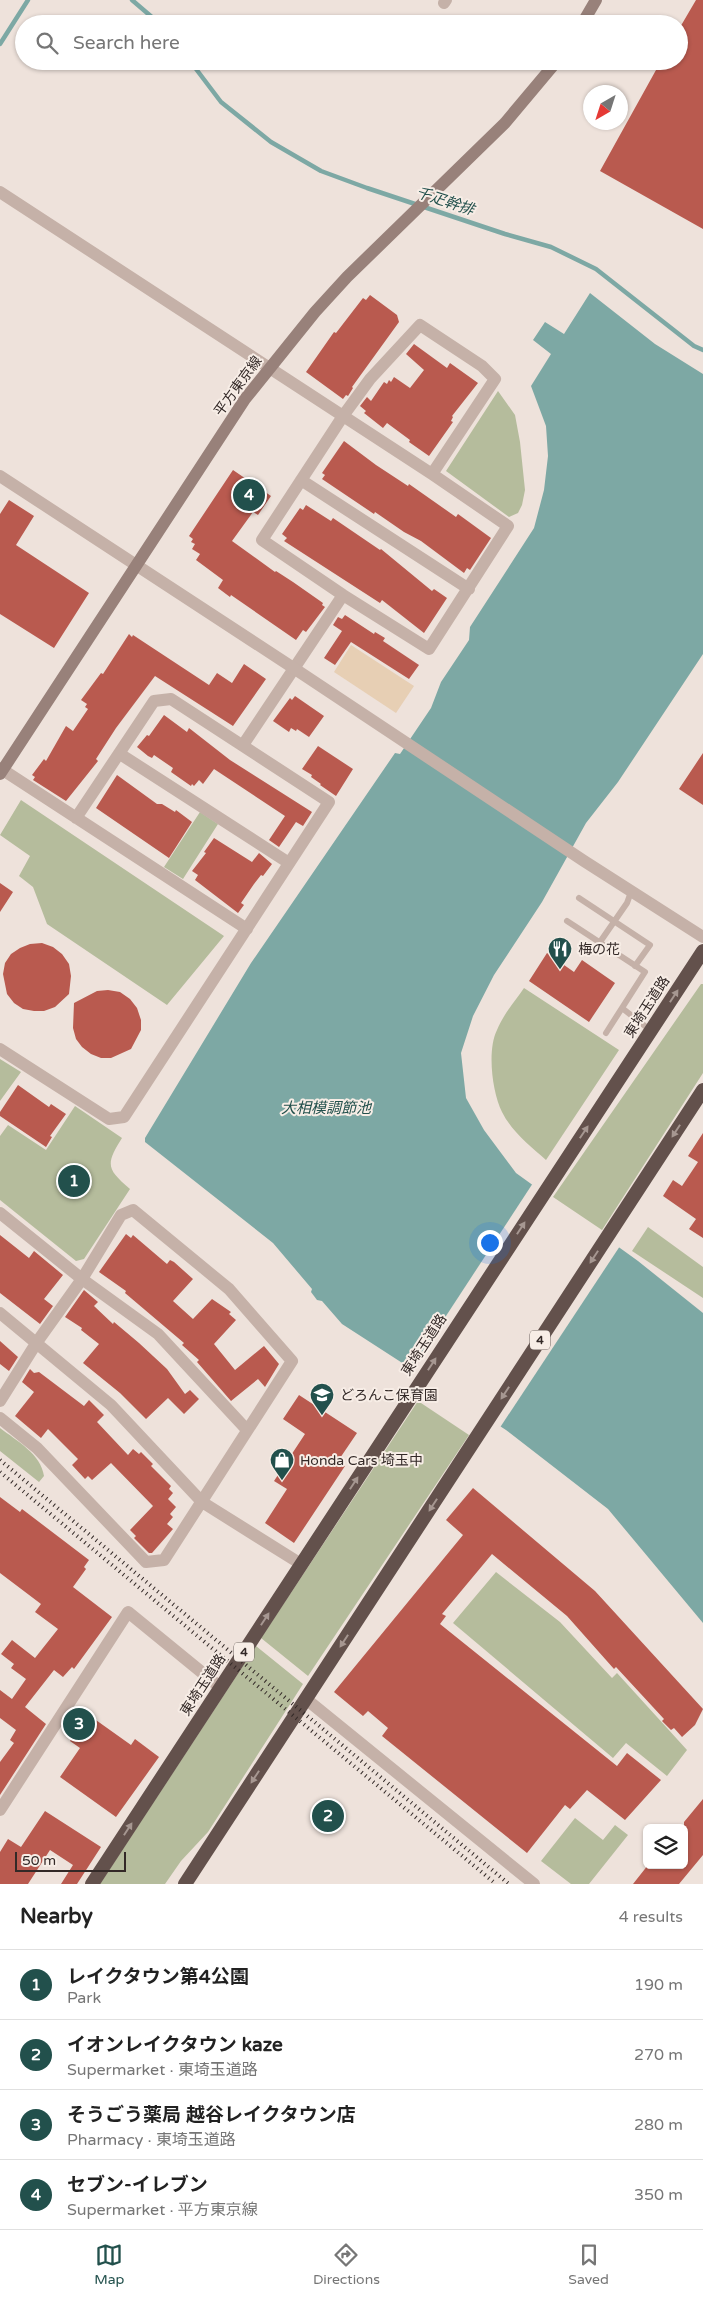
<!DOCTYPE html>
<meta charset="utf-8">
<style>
:root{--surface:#fff;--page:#f2f2f2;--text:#222;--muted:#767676;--line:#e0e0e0;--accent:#22504c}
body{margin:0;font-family:"Varela Round","Noto Sans JP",sans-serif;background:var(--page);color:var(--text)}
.controls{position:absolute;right:15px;bottom:15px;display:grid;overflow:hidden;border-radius:8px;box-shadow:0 1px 4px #0004}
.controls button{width:45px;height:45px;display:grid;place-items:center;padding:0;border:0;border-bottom:1px solid var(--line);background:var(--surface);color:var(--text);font:25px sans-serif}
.compass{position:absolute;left:583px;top:85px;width:45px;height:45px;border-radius:50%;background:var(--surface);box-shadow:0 1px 4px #0004;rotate:219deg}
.scale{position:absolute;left:15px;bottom:12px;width:111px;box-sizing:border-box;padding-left:5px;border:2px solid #332927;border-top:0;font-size:14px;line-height:18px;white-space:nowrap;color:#332927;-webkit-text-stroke:4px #f7ede6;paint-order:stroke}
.you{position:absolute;left:489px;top:1242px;width:18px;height:18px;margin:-12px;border:4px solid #fff;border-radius:50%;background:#1a73e8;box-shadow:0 0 0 8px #1a73e833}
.badge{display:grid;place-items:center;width:32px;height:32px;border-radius:50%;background:var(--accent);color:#fff;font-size:16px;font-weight:700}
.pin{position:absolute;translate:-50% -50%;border:2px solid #fff;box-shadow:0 1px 5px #0006}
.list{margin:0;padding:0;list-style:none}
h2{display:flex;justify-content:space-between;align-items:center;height:65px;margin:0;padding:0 20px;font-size:21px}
h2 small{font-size:16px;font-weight:400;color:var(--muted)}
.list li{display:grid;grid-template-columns:32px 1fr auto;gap:15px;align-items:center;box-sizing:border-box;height:70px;padding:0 20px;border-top:1px solid var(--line)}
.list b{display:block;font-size:19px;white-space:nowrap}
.list p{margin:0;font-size:16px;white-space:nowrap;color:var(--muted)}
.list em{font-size:16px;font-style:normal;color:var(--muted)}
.icon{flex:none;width:28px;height:28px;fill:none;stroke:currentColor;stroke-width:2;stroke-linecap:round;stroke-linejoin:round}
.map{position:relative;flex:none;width:703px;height:1884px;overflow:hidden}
.search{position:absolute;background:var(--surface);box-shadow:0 1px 4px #0004;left:15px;right:15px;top:15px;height:55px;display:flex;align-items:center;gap:12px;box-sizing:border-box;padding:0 18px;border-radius:28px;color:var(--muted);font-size:19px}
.sheet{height:345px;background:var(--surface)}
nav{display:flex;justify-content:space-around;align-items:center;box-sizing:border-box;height:70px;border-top:1px solid var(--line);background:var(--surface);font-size:14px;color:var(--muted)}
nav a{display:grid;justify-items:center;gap:2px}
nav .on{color:var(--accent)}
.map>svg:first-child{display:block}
.green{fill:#b5bc9c}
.sand{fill:#e7cfb4}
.water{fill:#7da8a4}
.pier{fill:#eee2db}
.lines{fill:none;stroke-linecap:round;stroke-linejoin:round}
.stream{stroke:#7da8a4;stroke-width:4.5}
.building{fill:#b95a4f}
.service{stroke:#c5b1a8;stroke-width:6}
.minor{stroke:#c5b1a8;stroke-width:12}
.tertiary{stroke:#c5b1a8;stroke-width:12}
.secondary{stroke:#98817a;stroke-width:12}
.trunk{stroke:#63514c;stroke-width:14}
.rail{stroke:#332927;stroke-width:4;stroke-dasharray:1 4;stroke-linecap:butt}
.oneway{fill:#a69791}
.labels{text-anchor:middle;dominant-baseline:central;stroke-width:4;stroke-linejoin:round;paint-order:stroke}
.shield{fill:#f7ede6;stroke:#6e6460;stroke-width:1}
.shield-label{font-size:12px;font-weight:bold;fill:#332927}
.street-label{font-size:14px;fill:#332927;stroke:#f7ede6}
.poi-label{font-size:14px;fill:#332927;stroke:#f7ede6;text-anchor:start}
.water-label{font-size:15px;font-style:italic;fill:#22504c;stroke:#f7ede6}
</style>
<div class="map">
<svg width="703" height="1884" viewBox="0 0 703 1884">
<rect width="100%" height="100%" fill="#eee2db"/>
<path class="green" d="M498,391L515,415L520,442L525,490L522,505L518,513L509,517L446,471Z
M21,800L224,936L167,1005L47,924L33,887L19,876L30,856L0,835Z
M200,812L218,824L183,879L164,867Z
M701,984H703V1073L602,1230L553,1197Z
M524,988L619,1050L546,1160C530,1146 512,1132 502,1112C492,1092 487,1050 497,1030C503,1015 515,1001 524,988Z
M0,1059L21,1072L0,1101Z
M75,1106L122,1138C105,1165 107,1169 130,1189L84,1259L76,1261L0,1200V1136L8,1125L46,1150Z
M648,1227L703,1267V1298L632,1251Z
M418,1401L469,1435L308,1676L261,1638Z
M0,1428C17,1441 41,1454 44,1476L39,1482L0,1451Z
M496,1572L560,1622L612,1678L617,1673L687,1750L667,1776L626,1743L613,1758L453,1623Z
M256,1646L303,1684L208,1832L181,1861L165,1884H100Z
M575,1818L603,1840L615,1825L628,1835L589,1884H571L541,1861Z"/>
<path class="sand" d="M351,645L414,686L396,713L334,672Z"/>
<path class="water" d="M590,293L655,344L703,374V654L618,782L586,823L542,902L494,975L473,1016L461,1053L466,1098L484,1130L516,1173L638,1261L703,1313V1623L608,1509L506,1430L342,1324L322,1301L317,1300L311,1292L312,1289L273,1243L145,1142V1138L251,963L395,753L400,754L431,708L441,682L469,640L470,627L534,528L544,490L548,456L546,426L531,386L551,354L533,340L545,322L564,334Z"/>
<path class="pier" d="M533,1183L620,1246L499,1429L410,1371Z"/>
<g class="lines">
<path class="stream" d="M132,0L160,24
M0,44L28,0
M190,61L221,102L271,142L321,171L367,188L505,234L551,247L596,269L694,346L703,350"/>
</g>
<path class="building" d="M696,0H703V229L600,171L661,61H679V29Z
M370,295L397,315L399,322L352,387L353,388L348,396L346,395L343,399L306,372L334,332L336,333L363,298L366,300Z
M414,344L447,368L450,363L478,383L452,416L453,417L451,421L453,422L429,456L409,442L410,440L387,423L383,428L364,413L366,411L360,406L367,397L371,401L384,382L387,384L389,380L391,382L394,377L410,388L424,370L406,354Z
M344,441L376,465L408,486L409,484L456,517L458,514L491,538L470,570L467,568L464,573L421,541L404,532L375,512L374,514L322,479L325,475L322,473Z
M233,470L271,496L258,515L253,512L232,541L275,572L276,571L293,582L323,603L322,605L325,607L306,632L303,630L296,640L231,595L230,597L218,588L223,580L196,560L200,554L192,549L195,544L191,542L193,539L189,536Z
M9,500L34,516L16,545L89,593L54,648L0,614V514Z
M306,505L331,521L333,518L380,550L381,549L432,591L434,589L447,598L424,633L382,600L380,603L284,541L287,538L282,534L300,508L303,510Z
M345,615L374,634L375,632L385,638L383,641L419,665L409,679L351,642L335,665L324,658L342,631L333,625L338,617L342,619Z
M129,634L132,637L133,635L209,685L217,673L232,683L244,664L266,679L233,726L155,676L116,728L96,759L98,761L66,801L33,780L35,777L32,775L44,759L46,761L66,726L73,731L88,709L85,707L87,704L81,700L101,673L103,674Z
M295,696L324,716L309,737L297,729L296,731L291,728L289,732L273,721L290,698L292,700Z
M164,715L187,732L189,728L230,760L312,812L303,826L296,822L279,847L269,840L285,816L214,769L203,784L199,780L194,786L192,784L191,786L171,772L173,768L154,755L152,758L148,756L137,747L147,735L149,736Z
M318,746L353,769L336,796L320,785L321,784L311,777L312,775L302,769Z
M703,753V805L679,789Z
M117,775L157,804H162L175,812L176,810L192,822L169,858L96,808Z
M214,838L252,862L259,853L272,864L263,876L261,875L254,884L241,903L244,905L238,913L195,880L198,875L192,871L206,853L204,852Z
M0,883L13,892L0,912Z
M42,943L53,947L62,954L69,964L71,976L69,994L55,1007L44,1011H34L23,1009L14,1003L7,994L3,974L5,963L11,954L20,948L30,944Z
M547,953L574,972L582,960L615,983L589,1022L529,981Z
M108,990L120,992L130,999L137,1008L141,1020V1030L131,1049L111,1058H101L91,1054L82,1047L76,1039L73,1028L74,1003L97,991Z
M18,1085L49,1107L51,1104L66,1114L50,1136L52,1137L46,1147L0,1116V1112Z
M703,1133V1238L689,1229L696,1219L663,1196L673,1180L682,1186L698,1162L688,1156Z
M126,1234L131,1238L133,1235L167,1264L170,1260L174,1262L193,1279L173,1301L193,1319L212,1299L231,1312L229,1314L236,1320L214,1344L235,1370L264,1346L279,1364L265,1387L258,1379L231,1401L197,1362L199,1360L182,1345L184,1343L125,1293L126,1291L99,1272Z
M0,1235L29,1258L34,1251L63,1275L44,1299L53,1306L40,1324L0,1293Z
M84,1290L98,1302L94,1306L113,1324L114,1322L139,1343L167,1369L185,1394L190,1390L199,1399L184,1414L168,1398L146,1419L120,1393L83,1363L99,1344L81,1330L82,1328L65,1317Z
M0,1341L18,1357L9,1371L0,1364Z
M30,1369L34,1373L39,1372L84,1406L89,1400L104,1415L97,1422L128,1455L133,1449L139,1454L141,1452L153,1464L151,1466L171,1486L169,1489L173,1493L168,1499L176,1507L170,1514L173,1517L167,1524L173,1529L152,1553H149L134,1538L136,1536L130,1530L153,1506L111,1463L92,1480L88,1476L85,1479L72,1465L78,1459L48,1429L41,1438L15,1416L34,1392L22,1382Z
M299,1395L357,1433L338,1461L345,1466L294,1543L265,1523L287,1489L274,1481L305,1434L283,1419Z
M473,1488L595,1591L703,1709L695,1725L682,1737L674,1728L671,1730L662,1721L664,1719L616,1667L614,1669L567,1616L492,1554L442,1614L446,1616L440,1624L617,1766L627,1753L661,1780L625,1820L587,1790L570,1809L565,1805L527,1853L382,1736L388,1728L368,1711L363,1716L334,1692L463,1535L446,1520Z
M0,1497L20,1512L22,1509L89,1560L84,1567L86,1569L73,1587L112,1617L74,1669L72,1667L63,1677L54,1670L25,1707L46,1724L0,1795V1762L14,1743L10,1740L16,1730L0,1718V1690L12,1699L26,1679L11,1668L14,1664L1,1654L12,1640L35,1658L58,1629L35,1612L41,1604L0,1573Z
M79,1708L131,1745L135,1739L159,1757L116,1817L60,1777L80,1748L70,1741L74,1736L64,1730Z
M703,1799V1855L679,1884H633L648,1865H684V1822Z
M45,1811L101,1847L77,1884H61L73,1865L50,1850L28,1884H0V1852L8,1839L21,1847Z"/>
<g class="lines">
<path class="service" d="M579,898L650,945L635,966
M567,921L645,972L606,1033
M600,942L627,903L631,892
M622,1008L650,1030"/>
<path class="minor" d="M444,3L446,0
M0,192L432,474L508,526L429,649L343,595L243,745
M301,480L469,589
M343,595L262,540L343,416L370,379L420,325L482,366L495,379L432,474
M120,754L289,863
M0,768L247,929
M0,1049L109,1119L124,1117L329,802L171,699L154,701L76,818
M0,1213L82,1279L158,1334L247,1430
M0,1313L111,1405L202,1502L301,1564
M0,1401L37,1342L82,1279L121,1215L133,1210L229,1289L292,1361L164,1560L146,1562L37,1448L0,1418
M306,1699L534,1884
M0,1810L128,1612L221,1688"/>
<path class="tertiary" d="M0,476L295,669L584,861L703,937"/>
<path class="secondary" d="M582,24L596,0
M0,774L245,399L315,312L347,277L505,123L557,61"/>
<path class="trunk" d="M92,1884L703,951
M185,1884L703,1090"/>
<path class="rail" d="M0,1460L509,1884
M0,1472L496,1884"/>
</g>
<defs><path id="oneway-solid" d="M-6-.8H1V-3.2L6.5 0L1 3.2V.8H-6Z" transform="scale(1.25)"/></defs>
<g class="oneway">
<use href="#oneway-solid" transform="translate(674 996) rotate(-57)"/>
<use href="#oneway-solid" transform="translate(676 1131) rotate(123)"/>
<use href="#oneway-solid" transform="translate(584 1132) rotate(-56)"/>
<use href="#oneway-solid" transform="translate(521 1228) rotate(-57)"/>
<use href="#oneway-solid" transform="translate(594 1257) rotate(123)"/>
<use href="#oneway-solid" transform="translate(432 1364) rotate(-57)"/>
<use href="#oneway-solid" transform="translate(505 1393) rotate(123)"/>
<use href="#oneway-solid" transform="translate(354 1483) rotate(-57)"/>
<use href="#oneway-solid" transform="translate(433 1505) rotate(123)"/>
<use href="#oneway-solid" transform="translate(265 1619) rotate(-57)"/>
<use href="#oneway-solid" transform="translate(344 1641) rotate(123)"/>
<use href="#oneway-solid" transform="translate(255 1777) rotate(123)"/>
<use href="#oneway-solid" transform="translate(128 1829) rotate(-57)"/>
</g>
<defs>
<symbol id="restaurant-pin" viewBox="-11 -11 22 30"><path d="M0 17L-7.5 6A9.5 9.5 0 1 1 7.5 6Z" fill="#22504c" stroke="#f7ede6"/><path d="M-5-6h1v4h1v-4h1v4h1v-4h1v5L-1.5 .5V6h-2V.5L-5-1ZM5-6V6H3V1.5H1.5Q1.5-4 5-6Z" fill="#fff"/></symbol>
<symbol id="school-pin" viewBox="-11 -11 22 30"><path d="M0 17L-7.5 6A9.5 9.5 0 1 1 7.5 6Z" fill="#22504c" stroke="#f7ede6"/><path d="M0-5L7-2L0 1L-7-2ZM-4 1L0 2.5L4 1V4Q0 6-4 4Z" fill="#fff"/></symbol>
<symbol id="shop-pin" viewBox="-11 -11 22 30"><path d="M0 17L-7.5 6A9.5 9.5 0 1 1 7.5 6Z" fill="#22504c" stroke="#f7ede6"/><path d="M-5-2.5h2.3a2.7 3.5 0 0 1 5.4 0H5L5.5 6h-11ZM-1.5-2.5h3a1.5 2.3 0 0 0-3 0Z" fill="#fff"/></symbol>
</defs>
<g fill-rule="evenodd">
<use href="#restaurant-pin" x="546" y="935" width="28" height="38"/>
<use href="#school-pin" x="308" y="1381" width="28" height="38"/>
<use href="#shop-pin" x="268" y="1446" width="28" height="38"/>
</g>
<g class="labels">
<g class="shield">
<rect x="530" y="1330.5" width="20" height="19" rx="4"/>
<rect x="234" y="1642.5" width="20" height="19" rx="4"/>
</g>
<g class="shield-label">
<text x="540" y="1340">4</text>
<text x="244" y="1652">4</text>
</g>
<g class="street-label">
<text transform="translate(238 386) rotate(-54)">平方東京線</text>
<text transform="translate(647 1007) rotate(-57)">東埼玉道路</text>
<text transform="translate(424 1345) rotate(-57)">東埼玉道路</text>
<text transform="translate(203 1685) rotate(-57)">東埼玉道路</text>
</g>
<g class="poi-label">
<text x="578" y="949">梅の花</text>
<text x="340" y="1395">どろんこ保育園</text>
<text x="300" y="1460">Honda Cars 埼玉中</text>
</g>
<g class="water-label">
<text transform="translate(445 201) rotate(18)">千疋幹排</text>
<text x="326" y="1108">大相模調節池</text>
</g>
</g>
</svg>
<div class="controls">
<button><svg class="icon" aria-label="layers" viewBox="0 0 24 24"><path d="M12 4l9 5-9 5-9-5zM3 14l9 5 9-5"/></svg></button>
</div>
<svg class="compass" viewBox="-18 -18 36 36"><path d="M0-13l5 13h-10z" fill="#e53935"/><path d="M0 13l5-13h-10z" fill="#767676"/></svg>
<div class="scale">50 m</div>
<div class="you"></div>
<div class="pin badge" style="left:74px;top:1181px">1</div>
<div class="pin badge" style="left:328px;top:1816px">2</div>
<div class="pin badge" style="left:79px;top:1724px">3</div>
<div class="pin badge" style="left:249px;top:495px">4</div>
<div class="search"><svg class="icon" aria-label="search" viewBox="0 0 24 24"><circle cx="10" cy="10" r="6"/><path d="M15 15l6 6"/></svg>Search here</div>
</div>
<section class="sheet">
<h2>Nearby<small>4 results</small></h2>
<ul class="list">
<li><span class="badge">1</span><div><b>レイクタウン第4公園</b><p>Park</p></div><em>190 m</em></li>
<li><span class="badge">2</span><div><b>イオンレイクタウン kaze</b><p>Supermarket · 東埼玉道路</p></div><em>270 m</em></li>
<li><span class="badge">3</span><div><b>そうごう薬局 越谷レイクタウン店</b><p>Pharmacy · 東埼玉道路</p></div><em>280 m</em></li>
<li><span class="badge">4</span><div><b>セブン-イレブン</b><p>Supermarket · 平方東京線</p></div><em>350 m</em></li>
</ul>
</section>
<nav>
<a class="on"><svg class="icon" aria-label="map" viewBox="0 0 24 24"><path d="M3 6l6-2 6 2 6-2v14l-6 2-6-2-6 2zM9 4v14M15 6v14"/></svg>Map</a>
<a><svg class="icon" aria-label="directions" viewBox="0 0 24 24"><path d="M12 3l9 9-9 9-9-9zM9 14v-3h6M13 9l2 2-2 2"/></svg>Directions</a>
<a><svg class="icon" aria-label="saved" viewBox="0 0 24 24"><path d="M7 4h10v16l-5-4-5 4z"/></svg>Saved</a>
</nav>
